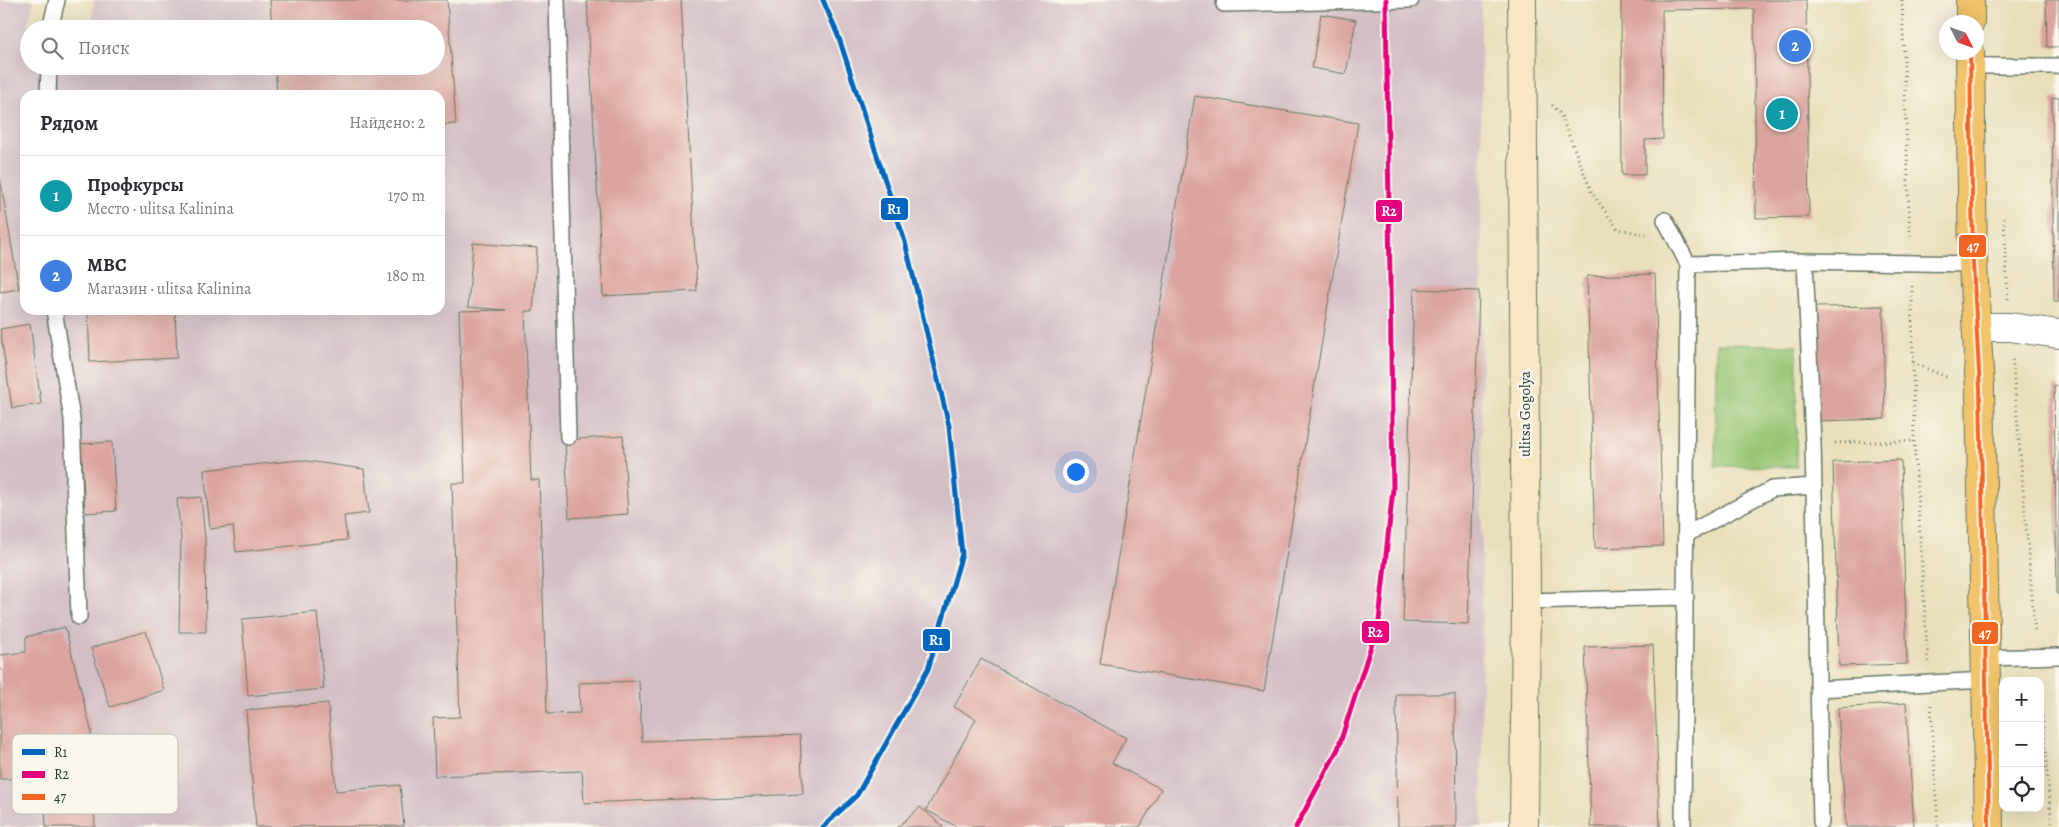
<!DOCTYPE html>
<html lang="ru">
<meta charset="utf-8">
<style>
:root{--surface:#fff;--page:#f2f2f3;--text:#2b2b33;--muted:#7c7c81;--line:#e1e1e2;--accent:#7c3aed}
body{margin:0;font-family:Alegreya,serif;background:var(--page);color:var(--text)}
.controls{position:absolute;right:15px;bottom:15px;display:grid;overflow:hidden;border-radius:10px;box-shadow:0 5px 20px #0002}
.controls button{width:45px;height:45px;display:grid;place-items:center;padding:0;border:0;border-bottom:1px solid var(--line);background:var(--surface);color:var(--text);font:25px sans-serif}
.compass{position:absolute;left:1939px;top:15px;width:45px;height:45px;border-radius:50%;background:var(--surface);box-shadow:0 5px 20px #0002;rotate:132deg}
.you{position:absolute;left:1075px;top:471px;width:18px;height:18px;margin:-12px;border:4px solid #fff;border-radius:50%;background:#1a73e8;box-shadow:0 0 0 8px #1a73e833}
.badge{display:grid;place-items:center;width:32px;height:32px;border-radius:50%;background:var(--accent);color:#fff;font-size:16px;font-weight:700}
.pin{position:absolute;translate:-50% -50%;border:2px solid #fff;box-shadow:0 1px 5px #0006}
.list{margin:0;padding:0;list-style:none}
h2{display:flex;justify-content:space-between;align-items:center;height:65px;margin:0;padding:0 20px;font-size:21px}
h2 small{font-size:16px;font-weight:400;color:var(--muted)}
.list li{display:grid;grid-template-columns:32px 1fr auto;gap:15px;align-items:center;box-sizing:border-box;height:80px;padding:0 20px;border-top:1px solid var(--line)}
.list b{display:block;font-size:19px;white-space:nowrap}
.list p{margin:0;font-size:16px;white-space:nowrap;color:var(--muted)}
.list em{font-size:16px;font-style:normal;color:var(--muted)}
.icon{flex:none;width:28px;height:28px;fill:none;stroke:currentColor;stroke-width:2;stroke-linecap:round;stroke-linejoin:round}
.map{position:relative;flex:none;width:2059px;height:827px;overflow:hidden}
.search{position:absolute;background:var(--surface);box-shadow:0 5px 20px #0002;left:20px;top:20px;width:425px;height:55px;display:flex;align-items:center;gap:12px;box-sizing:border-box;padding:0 18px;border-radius:28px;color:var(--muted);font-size:19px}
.panel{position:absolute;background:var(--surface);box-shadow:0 5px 20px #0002;left:20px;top:90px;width:425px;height:225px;border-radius:15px}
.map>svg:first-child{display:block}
.industrial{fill:#d2bec5;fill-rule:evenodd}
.green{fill:#98c674;stroke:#5c8254}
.building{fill:#dba49e}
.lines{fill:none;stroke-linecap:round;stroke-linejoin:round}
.service-casing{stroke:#667663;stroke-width:18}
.minor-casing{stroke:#667663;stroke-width:30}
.secondary-casing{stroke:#667663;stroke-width:30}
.primary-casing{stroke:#667663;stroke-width:30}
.path{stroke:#667663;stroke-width:3;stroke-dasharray:1 4;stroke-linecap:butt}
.service{stroke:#fff;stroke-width:15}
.minor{stroke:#fff;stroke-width:28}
.secondary{stroke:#f9e7c3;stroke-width:28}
.primary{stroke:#f1c36a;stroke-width:28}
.bus-1-casing{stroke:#fbf7ec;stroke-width:8}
.bus-1{stroke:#f26522;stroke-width:4}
.rail-1-casing{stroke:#fbf7ec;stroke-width:9}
.rail-2-casing{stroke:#fbf7ec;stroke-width:9}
.rail-1{stroke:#0065bd;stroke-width:5}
.rail-2{stroke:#e5007d;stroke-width:5}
.labels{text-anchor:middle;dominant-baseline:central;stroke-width:5;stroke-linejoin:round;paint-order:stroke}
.street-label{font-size:15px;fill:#1f3d34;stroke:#fbf7ec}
.key{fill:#fbf7ec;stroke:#b9bfb5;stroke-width:1}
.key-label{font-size:14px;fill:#1f3d34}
.line-badge{stroke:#fbf7ec;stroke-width:2}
.badge-label{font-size:14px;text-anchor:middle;font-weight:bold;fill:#fff}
</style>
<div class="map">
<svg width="2059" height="827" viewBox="0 0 2059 827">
<rect width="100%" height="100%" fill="#fbf7ec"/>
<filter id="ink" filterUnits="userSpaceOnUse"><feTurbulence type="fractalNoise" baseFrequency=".02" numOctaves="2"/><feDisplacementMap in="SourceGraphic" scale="10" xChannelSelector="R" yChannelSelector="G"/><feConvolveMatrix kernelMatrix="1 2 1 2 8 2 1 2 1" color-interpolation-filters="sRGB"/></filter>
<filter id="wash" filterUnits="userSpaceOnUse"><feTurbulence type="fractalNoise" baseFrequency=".0096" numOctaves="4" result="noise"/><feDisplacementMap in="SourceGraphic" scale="20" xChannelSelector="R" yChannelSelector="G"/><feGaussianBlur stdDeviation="1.12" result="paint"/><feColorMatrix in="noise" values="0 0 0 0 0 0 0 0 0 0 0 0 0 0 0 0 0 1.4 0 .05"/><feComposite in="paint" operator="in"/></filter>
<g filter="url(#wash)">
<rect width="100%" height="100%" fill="#e9e0bb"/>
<path class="industrial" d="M0,0H34L28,26L36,29H29V66H436V29H91L94,0H1481L1482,827H0ZM25,95H440V310H25Z"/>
<path class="green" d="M1716,344L1797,345L1796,467L1715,466Z"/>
<g id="blocks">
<path class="building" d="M270,0H447L456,124L440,125V95H277L275,66H436V29H272Z
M587,0H681L697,291L603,296Z
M1621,0H1806L1809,217L1756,218L1754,9L1662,10L1663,139L1645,140V175H1622Z
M2046,0H2059V47H2047Z
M1321,14L1356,20L1346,74L1312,68Z
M1195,96L1358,123L1264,691L1100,664Z
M2059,97V302H2054L2052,98Z
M0,178L19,289L0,292Z
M473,243L537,248L533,311H525L531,480H539L547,714L580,713L579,683L639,681L642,741L800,735L803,794L584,803L582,771L435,776L433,718L460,717L452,483H465L459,311L506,310L468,307Z
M1655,274L1663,546L1595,548L1587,276Z
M1414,289L1479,291L1468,624L1403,622Z
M1883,306L1885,419L1817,421L1815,307Z
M88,310H175L177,358L90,362Z
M30,324L41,404L12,408L0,329Z
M2054,386H2059V594H2057Z
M623,436L628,514L569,518L565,440Z
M112,442L116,511L85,513L81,444Z
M300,460L364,469L369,513L344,516L347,540L236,552L233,526L210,529L204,470Z
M1901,460L1907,664L1839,666L1833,462Z
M201,497L205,539L206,632H179L181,539L177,499Z
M317,612L324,689L248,696L242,619Z
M65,627L91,730L95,827H46L44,778L0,779V655L26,652V637Z
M146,631L164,690L110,707L91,648Z
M1653,645L1660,827H1591L1585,647Z
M981,659L1126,738L1112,763L1161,789L1140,827H957L926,810L976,719L954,707Z
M1396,694H1455L1456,827H1398Z
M328,703L336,791L400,785L404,826L256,827L246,710Z
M1906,703L1914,827H1846L1838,708Z
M920,807L944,827H898Z"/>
</g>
</g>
<g filter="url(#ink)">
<use href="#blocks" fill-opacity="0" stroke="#667663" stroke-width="1"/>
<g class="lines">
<defs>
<path id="service" d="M557,0L568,437
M1224,4L1411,0
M50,29L57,0
M1970,66H2059
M48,95L49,66
M1665,220L1688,264L1805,261L1973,264
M1805,261L1813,443L1821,822
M54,310L72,419L79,617
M1687,534L1772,489L1814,486
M1526,601L1686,597
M1986,658L2059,656
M1819,689L1986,680
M1683,827L1688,264"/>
<path id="minor" d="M1978,327H2010L2059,334"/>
<path id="secondary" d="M1522,0L1526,601L1524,827"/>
<path id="primary" d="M1970,0V22
M1970,52L1973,264L1980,390L1989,827"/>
</defs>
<use href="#service" class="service-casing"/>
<use href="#minor" class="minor-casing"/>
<use href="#secondary" class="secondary-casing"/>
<use href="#primary" class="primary-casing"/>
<path class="path" d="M1902,0L1910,240
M1552,105L1560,113L1592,193L1618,229L1647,235
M2004,218L2008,299
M1912,286L1914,441L1928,662
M2012,355L2035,633
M1913,363L1949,378
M1835,443L1914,441
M2040,692L2052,827
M1931,705L1938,827"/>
<use href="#service" class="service"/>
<use href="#minor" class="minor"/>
<use href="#secondary" class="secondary"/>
<use href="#primary" class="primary"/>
<defs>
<path id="bus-1" d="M1970,52L1973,264L1980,390L1989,827"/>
</defs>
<use href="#bus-1" class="bus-1-casing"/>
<use href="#bus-1" class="bus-1"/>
<defs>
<path id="rail-1" d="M823,827L857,795L928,669L962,554L949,426L905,242L839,38L823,0"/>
<path id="rail-2" d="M1296,827L1338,749L1379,621L1393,489L1386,0"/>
</defs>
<use href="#rail-1" class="rail-1-casing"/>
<use href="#rail-2" class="rail-2-casing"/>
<use href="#rail-1" class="rail-1"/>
<use href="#rail-2" class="rail-2"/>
</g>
</g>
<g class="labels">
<g class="street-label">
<text transform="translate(1525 414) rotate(-90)">ulitsa Gogolya</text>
</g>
</g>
<rect x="12" y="734" width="166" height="80" rx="8" class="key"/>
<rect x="22" y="749" width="23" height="6" fill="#0065bd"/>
<rect x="22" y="771" width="23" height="7" fill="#e5007d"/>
<rect x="22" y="794" width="23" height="6" fill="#f26522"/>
<g class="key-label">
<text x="54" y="757">R1</text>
<text x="54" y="779">R2</text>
<text x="54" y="802">47</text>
</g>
<g class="line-badge">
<rect x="880" y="197" width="29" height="24" rx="5" fill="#0065bd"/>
<rect x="1375" y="199" width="28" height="24" rx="5" fill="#e5007d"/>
<rect x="1958" y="234" width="29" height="24" rx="5" fill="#f26522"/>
<rect x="1361" y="620" width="29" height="24" rx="5" fill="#e5007d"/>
<rect x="1971" y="621" width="28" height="24" rx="5" fill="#f26522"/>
<rect x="922" y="628" width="29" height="24" rx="5" fill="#0065bd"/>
</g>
<g class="badge-label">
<text x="894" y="214">R1</text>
<text x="1389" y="216">R2</text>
<text x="1973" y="251">47</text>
<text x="1375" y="637">R2</text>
<text x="1985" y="638">47</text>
<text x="936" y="645">R1</text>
</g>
</svg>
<div class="controls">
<button>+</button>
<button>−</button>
<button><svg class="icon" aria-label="locate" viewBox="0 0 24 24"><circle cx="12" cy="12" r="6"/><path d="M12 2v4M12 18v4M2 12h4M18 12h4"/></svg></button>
</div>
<svg class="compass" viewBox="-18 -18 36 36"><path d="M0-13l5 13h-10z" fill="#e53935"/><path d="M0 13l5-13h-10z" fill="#7c7c81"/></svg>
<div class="you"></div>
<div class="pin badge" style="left:1782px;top:114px;background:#0f9aa8">1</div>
<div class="pin badge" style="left:1795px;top:46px;background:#3f7fe0">2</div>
<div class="search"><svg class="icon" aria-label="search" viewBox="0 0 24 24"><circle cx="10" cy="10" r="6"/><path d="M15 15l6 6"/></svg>Поиск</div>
<section class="panel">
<h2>Рядом<small>Найдено: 2</small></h2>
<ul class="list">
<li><span class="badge" style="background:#0f9aa8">1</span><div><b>Профкурсы</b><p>Место · ulitsa Kalinina</p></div><em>170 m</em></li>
<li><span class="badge" style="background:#3f7fe0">2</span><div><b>МВС</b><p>Магазин · ulitsa Kalinina</p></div><em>180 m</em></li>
</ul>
</section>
</div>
